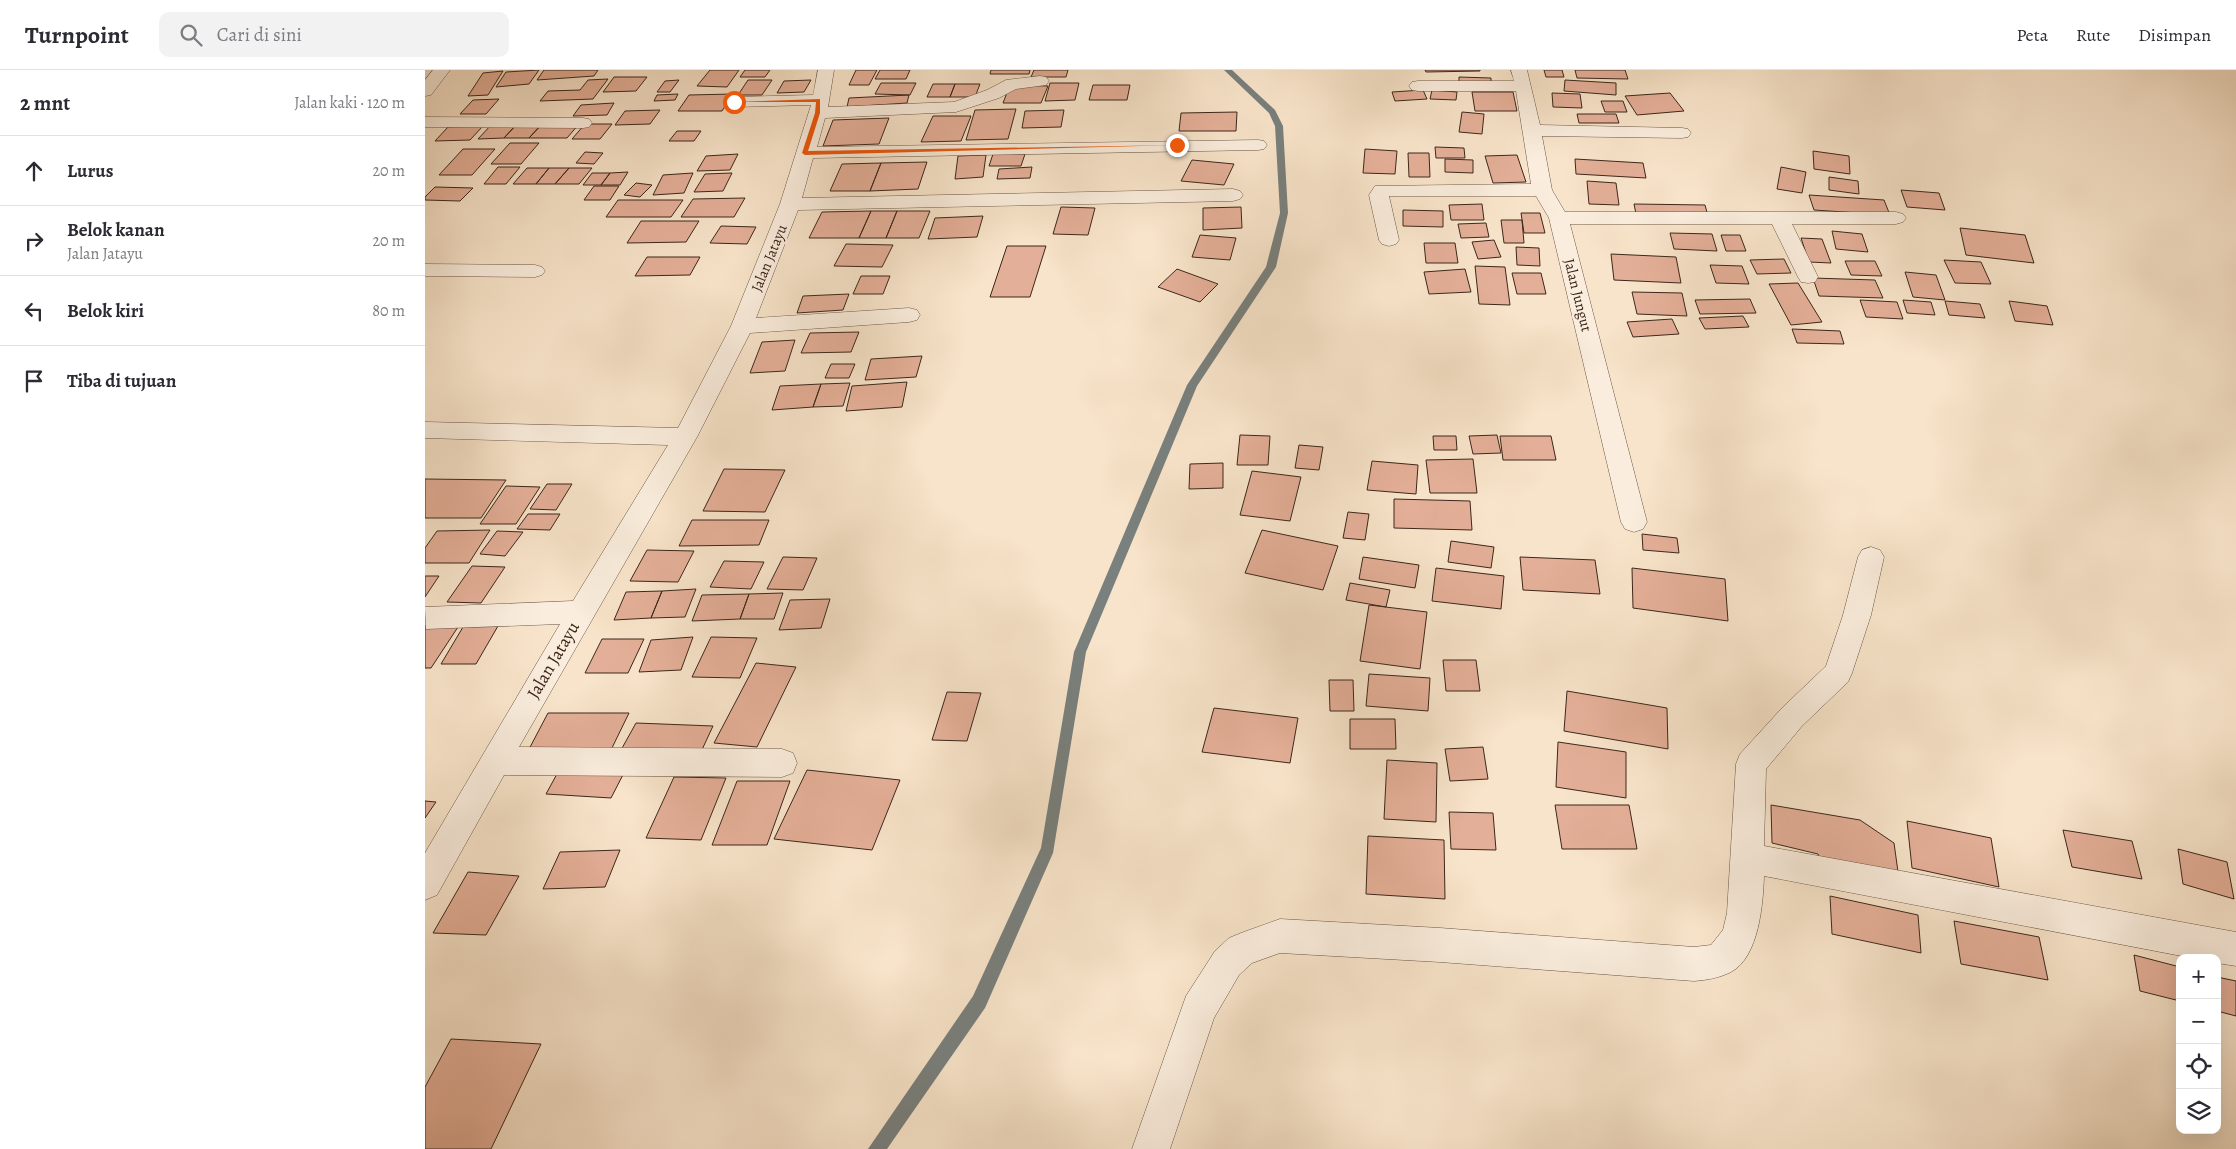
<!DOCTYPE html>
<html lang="id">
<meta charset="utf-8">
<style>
:root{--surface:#fff;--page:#f2f2f3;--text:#2b2b33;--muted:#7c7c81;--line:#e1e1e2}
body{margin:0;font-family:Alegreya,serif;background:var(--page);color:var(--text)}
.controls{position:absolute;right:15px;bottom:15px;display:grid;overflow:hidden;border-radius:10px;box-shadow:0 5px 20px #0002}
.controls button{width:45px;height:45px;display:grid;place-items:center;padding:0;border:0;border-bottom:1px solid var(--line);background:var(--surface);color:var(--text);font:25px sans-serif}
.stop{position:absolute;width:15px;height:15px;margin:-11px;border:4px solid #ea580c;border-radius:50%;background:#fff}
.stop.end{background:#ea580c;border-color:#fff;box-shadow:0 1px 5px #0008}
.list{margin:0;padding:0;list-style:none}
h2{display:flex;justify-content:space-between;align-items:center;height:65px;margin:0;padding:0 20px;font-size:21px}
h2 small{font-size:16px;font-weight:400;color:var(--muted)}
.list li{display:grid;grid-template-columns:32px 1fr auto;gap:15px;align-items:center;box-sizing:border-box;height:70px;padding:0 20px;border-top:1px solid var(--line)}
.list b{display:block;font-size:19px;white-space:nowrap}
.list p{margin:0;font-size:16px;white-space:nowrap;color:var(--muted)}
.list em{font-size:16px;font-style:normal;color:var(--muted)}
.icon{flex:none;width:28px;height:28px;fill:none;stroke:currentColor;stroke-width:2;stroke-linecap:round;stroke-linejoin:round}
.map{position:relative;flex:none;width:1811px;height:1079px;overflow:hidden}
header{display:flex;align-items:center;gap:30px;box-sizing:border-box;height:70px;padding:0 25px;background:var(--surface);border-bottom:1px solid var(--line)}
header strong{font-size:24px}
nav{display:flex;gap:28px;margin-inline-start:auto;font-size:18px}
.search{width:350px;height:45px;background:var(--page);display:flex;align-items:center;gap:12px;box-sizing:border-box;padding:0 18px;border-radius:10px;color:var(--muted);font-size:19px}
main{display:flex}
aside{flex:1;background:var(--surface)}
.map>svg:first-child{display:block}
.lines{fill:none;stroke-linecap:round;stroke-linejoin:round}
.stream{fill:#79807d;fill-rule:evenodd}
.building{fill:#e4af98;stroke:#3c271b}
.minor-casing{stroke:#6b5647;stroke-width:1}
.minor{fill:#faeddd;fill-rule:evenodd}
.route{fill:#ea580c}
.labels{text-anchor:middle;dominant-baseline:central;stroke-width:5;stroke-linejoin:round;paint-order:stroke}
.far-street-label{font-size:15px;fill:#3c271b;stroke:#faeddd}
.street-label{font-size:18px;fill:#3c271b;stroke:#faeddd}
</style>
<header>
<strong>Turnpoint</strong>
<div class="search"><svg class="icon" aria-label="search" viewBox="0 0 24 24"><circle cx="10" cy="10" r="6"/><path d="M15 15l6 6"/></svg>Cari di sini</div>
<nav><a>Peta</a><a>Rute</a><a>Disimpan</a></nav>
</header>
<main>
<aside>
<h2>2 mnt<small>Jalan kaki · 120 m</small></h2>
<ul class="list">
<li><svg class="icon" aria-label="ahead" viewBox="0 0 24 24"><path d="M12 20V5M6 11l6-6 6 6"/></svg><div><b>Lurus</b></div><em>20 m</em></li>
<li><svg class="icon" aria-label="right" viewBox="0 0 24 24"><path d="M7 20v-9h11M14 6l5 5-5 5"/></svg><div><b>Belok kanan</b><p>Jalan Jatayu</p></div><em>20 m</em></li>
<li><svg class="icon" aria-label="left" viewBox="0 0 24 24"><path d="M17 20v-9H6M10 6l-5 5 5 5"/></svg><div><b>Belok kiri</b></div><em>80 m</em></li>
<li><svg class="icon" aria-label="arrive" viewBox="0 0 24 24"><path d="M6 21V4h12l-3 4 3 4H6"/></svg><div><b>Tiba di tujuan</b></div></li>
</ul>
</aside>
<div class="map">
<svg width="1811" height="1079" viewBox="0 0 1811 1079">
<rect width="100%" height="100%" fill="#f8e4ca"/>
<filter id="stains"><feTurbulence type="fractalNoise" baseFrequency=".004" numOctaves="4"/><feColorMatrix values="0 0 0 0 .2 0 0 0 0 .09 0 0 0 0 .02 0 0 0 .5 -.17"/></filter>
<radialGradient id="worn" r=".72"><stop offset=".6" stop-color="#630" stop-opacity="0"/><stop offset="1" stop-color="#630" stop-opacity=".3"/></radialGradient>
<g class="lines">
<path class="stream" d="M799,0H807L850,40L858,56L863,143L851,197L772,316L661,582L628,783L560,938L462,1079H443L548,926L616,778L649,582L762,315L841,197L855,143L850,56L844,43Z"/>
</g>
<path class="building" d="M114,0L104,14L71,17L81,2Z
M119,0H173L169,6L112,10Z
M285,0H314L302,17L272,16Z
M320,0H345L340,7H315Z
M431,0H452L444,15H424Z
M455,0H485L481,9H450Z
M566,0H605L604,4H565Z
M609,0H643L641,7H606Z
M1000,0H1055V1L1001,2Z
M1119,0H1137L1139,7H1121Z
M1150,0H1200L1203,9L1152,8Z
M78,1L63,25L43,26L58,3Z
M189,7H222L211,21L178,22Z
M1034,7L1066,8V15L1034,14Z
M183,9L168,29L115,31L123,21L155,20L163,10Z
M254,10L245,22H232L240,11Z
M323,10H347L337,25H313Z
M386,10L379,22L352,23L359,11Z
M1140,10L1191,13V25L1139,21Z
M456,13H491L485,25L450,24Z
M625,13H654L650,30L620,31Z
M508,14H530L525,27H502Z
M530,14H555L550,27H525Z
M585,15L623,16L616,33H578Z
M668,15H705L702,30H664Z
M998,20L1002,29L970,31L967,22Z
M1007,20L1032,22L1031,30L1005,29Z
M1047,22H1088L1092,41H1050Z
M1127,23L1155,24L1157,38L1128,37Z
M1245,23L1259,41L1212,45L1200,26Z
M253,24L250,30L229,31L232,25Z
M308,24L297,41H253L264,25Z
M484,25L482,33L422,37L424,28Z
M74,29L61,44H35L48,30Z
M1176,31H1198L1202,42H1180Z
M189,33L182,45L148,46L156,35Z
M591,39L583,69L541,70L550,40Z
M235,40L225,54L190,55L200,41Z
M639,40L636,57L597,58L600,41Z
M812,42L811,61H754L756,43Z
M1037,42L1059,44L1057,64L1034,62Z
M1152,44H1191L1194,53H1154Z
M508,46H546L536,71L496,72Z
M464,48L454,74L398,76L408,50Z
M67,54H92L79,68L53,69Z
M92,54H117L104,68H79Z
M117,54H154L142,68H104Z
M160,54H187L175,69H147Z
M58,56L45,70L10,71L23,57Z
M252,61H276L269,71H244Z
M85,73H114L96,94H66Z
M1010,77L1039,78L1040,88H1011Z
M38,79H70L47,105H14Z
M940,79L972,81L970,104L938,103Z
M1388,81L1424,86L1425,104L1389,99Z
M160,82L178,83L169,94L151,93Z
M983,83H1004L1005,107H984Z
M313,84L305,100L272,101L281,86Z
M568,84H600L596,96H564Z
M561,85L558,107L530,109L533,86Z
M1092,85L1101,112L1068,113L1060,86Z
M1020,89L1048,90V103L1020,102Z
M1150,89L1218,93L1221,108L1151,104Z
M767,90L809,94L799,115L756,111Z
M502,92L493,119L445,121L456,93Z
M456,93L445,121H405L417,94Z
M73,97H95L81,114H59Z
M607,97L605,108L572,109L574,99Z
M1356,97L1381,102L1377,123L1352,119Z
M102,98H124L111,114H88Z
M124,98H144L130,114H111Z
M144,98H167L154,114H130Z
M203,102L195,115H176L185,103Z
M167,103H185L176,115H158Z
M268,103L259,123L228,125L238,105Z
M307,103L298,121L269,122L280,104Z
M1404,107L1433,111L1434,124L1404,120Z
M1162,111L1191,113L1194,135L1164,134Z
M211,113L227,115L215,127L199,125Z
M169,116H194L185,130H159Z
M10,117L48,118L35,131L0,130V127Z
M1476,120L1514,123L1520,140L1482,137Z
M1384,125L1459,130L1465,145L1389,140Z
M320,128L309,147H256L268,129Z
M193,130H258L246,147H181Z
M1057,134L1059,150H1026L1024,135Z
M1209,134L1280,135L1283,146L1211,144Z
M636,137L670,138L663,165L628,164Z
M816,137L817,158L778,160V138Z
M978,140L1018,141V157L978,156Z
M446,141H472L461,168H434Z
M446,141L434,168H384L397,142Z
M472,141H505L494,168H461Z
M1096,143H1115L1120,163H1099Z
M558,146L552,167L503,169L510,148Z
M1076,150H1097L1099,173H1079Z
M216,151H274L261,172L202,173Z
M1061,153L1064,167L1036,168L1033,154Z
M296,156L331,157L322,174L285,173Z
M1535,158L1600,165L1609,193L1541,185Z
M1407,161L1437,164L1443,182L1411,179Z
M1245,163L1287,164L1292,181L1249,179Z
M775,165L811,168L805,190L767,187Z
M1296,165H1315L1321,181H1301Z
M1376,168L1397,169L1406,193L1384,192Z
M1069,170L1076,187L1053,189L1047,172Z
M999,173H1030L1033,193H1001Z
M421,174L468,175L457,197L409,196Z
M582,176H621L605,227H565Z
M1091,177L1114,178L1115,196L1092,195Z
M1186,184L1251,187L1256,213L1189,210Z
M222,187H275L265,205L210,206Z
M1359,189L1366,203L1332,204L1325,190Z
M1519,190L1556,192L1566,214L1530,213Z
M1420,191H1450L1457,206L1426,205Z
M1285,195L1317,196L1324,214L1291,213Z
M1050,196L1080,197L1085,235L1054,234Z
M752,199L793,214L775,232L733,217Z
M1040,199L1046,222L1004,224L999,202Z
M1480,202L1511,205L1520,230L1488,227Z
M1087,203H1116L1121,224H1092Z
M436,206H465L458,224H428Z
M1388,208L1450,210L1458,228L1394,226Z
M1373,213L1397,252L1366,255L1344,214Z
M1207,222L1257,223L1262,246L1212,244Z
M424,224L418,240L372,243L378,226Z
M1325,229L1331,243L1275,244L1270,230Z
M1435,230L1472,232L1478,249L1441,247Z
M1478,230L1506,232L1510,245L1482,243Z
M1520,231L1555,234L1560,248L1524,245Z
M1584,231L1622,236L1628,255L1590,251Z
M1318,246L1324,257L1280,259L1274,248Z
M1247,249L1254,264L1208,267L1202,252Z
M1367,259L1415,261L1419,274L1372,273Z
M434,262L426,282L376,283L385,263Z
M370,270L360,301L325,303L337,272Z
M497,286L491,307L440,310L446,289Z
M406,294H430L424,308H400Z
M482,312L477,337L421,341L427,316Z
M425,313L418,336L388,337L396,314Z
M396,314L388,337L347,340L355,316Z
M815,365L845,366L843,395H812Z
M1072,365L1076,383L1048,384L1044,366Z
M1008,366H1031L1032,380H1009Z
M1075,366H1126L1131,390H1078Z
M874,375L898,377L894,400L870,398Z
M1048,389L1052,423H1005L1001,390Z
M947,391L993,395L991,424L942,420Z
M798,393V418L764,419L765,394Z
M299,399L360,400L340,442L278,441Z
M827,401L876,407L865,451L815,445Z
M0,409L81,410L56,448H0Z
M122,414H147L131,440L105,439Z
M81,416L115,417L91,454H55Z
M969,429L1045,431L1047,460L969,458Z
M923,442L944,444L940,470L918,468Z
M103,444H135L125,460L92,459Z
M267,450H344L334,475L254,476Z
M65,460L44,493H0V478L12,461Z
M837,460L913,476L898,520L820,503Z
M72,461L98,462L80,486L55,484Z
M1217,464L1252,468L1254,483L1218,480Z
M1026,471L1069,477L1066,498L1023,492Z
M222,480L269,481L253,512L205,511Z
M358,487L392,488L378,520L342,519Z
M938,487L994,495L990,518L934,509Z
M1095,487L1170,490L1175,524L1098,520Z
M299,491L339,492L326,519L285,517Z
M47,496L80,497L56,533L22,532Z
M1011,498L1079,506L1076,539L1007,531Z
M1207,498L1300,509L1303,551L1208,538Z
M0,506H14L0,527Z
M925,513L965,520L961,537L921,530Z
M271,519L260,547L226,548L237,521Z
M237,521L226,548L189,550L201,522Z
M358,523L349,549H315L324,524Z
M324,524L315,549L267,551L277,525Z
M405,529L396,558L354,560L365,530Z
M944,535L1002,542L995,599L935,591Z
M0,556L33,557L6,598H0Z
M73,556L51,594H16L38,557Z
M268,567L256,600L214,602L226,570Z
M286,567L332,568L315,608L267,607Z
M177,569H219L203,603H160Z
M1018,590H1051L1055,621H1021Z
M331,593L371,597L332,677L289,673Z
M944,604L1005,608L1003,641L941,636Z
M904,610H928L929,641H905Z
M1142,621L1242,638L1243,679L1139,661Z
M522,622L556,623L542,671L507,670Z
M789,638L873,648L865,693L777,682Z
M123,643H204L185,682L103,681Z
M925,649H970L971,679H925Z
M211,653L288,656L275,684L196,680Z
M1133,672L1201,682V728L1131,717Z
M1058,677L1063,709L1025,711L1020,679Z
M962,690L1012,693L1011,752L959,749Z
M138,693L202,697L186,728L121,724Z
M382,700L475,710L447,780L349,769Z
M249,707L301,708L276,770L221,768Z
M312,711H365L342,775H287Z
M0,731L11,732L0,748Z
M1130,735H1204L1212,779H1137Z
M1346,735L1435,750L1469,773L1474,809L1397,795L1393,784L1347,773Z
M1024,742L1068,743L1071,780L1026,779Z
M1482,751L1566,768L1574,817L1487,798Z
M1638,760L1707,771L1717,809L1647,797Z
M943,766L1019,770L1020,829L941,824Z
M1753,779L1802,792L1809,829L1758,814Z
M195,780L180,817L118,819L135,782Z
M43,802L94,806L61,865L8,863Z
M1405,826L1493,845L1496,883L1407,864Z
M1529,851L1614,867L1623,910L1536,894Z
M1709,885L1755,897V931L1715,921Z
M1792,907L1811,911V946L1792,941Z
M26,969L116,974L66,1079H0V1017Z"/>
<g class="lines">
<defs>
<path id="minor" d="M8,0H25L6,25L0,26V10Z
M393,0H409L403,37L529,32L562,20L581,10L615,6L621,7L624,11L621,15L591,19L574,28L531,42L400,48L392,77L833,70L839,71L842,75L839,79L833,80L388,88L377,128L808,119L815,121L818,125L815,129L808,131L373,140L331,248L484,238L492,240L495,245L492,250L484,252L325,263L272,367L94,677L357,679L368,683L372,693L368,703L357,707L79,705L12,825L0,830V783L135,554L1,559L0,537L148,531L243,375L0,368V352L253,358L306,256L355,134L386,35L309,37L303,36L300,32L303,28L309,27L388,25Z
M1086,0H1102L1115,55L1257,58L1263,59L1266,63L1263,67L1257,68L1117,66L1127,120L1140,142H1471L1478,144L1481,148L1478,152L1471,154H1367L1393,207L1390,212L1383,213L1376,212L1373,207L1347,154H1145L1222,452L1218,459L1209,462L1200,459L1196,452L1124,148L1111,126H964L974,170L971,174L964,176L957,174L954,170L944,125L950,116L1106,114L1091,21H993L987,20L984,16L987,12L993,11H1089Z
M0,47L158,48L164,49L167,53L164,57L158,58L0,57Z
M0,194L110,195L117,197L120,201L117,205L110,207L0,206Z
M1446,477L1455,480L1459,487L1446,545L1427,603L1423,612L1377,656L1341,699L1339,776L1811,862V896L1792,893V888H1767L1339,806C1338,834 1334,887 1306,902C1294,908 1282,910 1269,911L1015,892L855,883L827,893L814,905L789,948L745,1079H707L761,926L790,881L804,868L816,863L855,849L1015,858L1269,877L1286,875L1298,860L1302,843L1311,694L1315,684L1357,638L1401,596L1418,545L1433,487L1437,480Z"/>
</defs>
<use href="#minor" class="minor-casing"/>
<use href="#minor" class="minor"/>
</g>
<path class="route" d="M395,29V43L383,81L755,75L380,85L377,83L390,43L391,32H306Z"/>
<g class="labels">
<g class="far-street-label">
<text transform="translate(344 188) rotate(-68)">Jalan Jatayu</text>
<text transform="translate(1153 225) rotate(76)">Jalan Jungut</text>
</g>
<g class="street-label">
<text transform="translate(128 590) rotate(-60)">Jalan Jatayu</text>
</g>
</g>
<rect width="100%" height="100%" filter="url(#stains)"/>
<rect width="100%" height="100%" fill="url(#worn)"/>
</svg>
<div class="controls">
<button>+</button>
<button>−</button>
<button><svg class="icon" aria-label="locate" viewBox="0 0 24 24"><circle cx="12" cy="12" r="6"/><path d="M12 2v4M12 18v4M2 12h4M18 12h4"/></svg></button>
<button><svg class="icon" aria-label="layers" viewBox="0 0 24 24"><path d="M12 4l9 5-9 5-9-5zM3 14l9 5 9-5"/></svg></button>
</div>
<div class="stop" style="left:309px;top:32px"></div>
<div class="stop end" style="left:752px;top:75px"></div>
</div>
</main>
